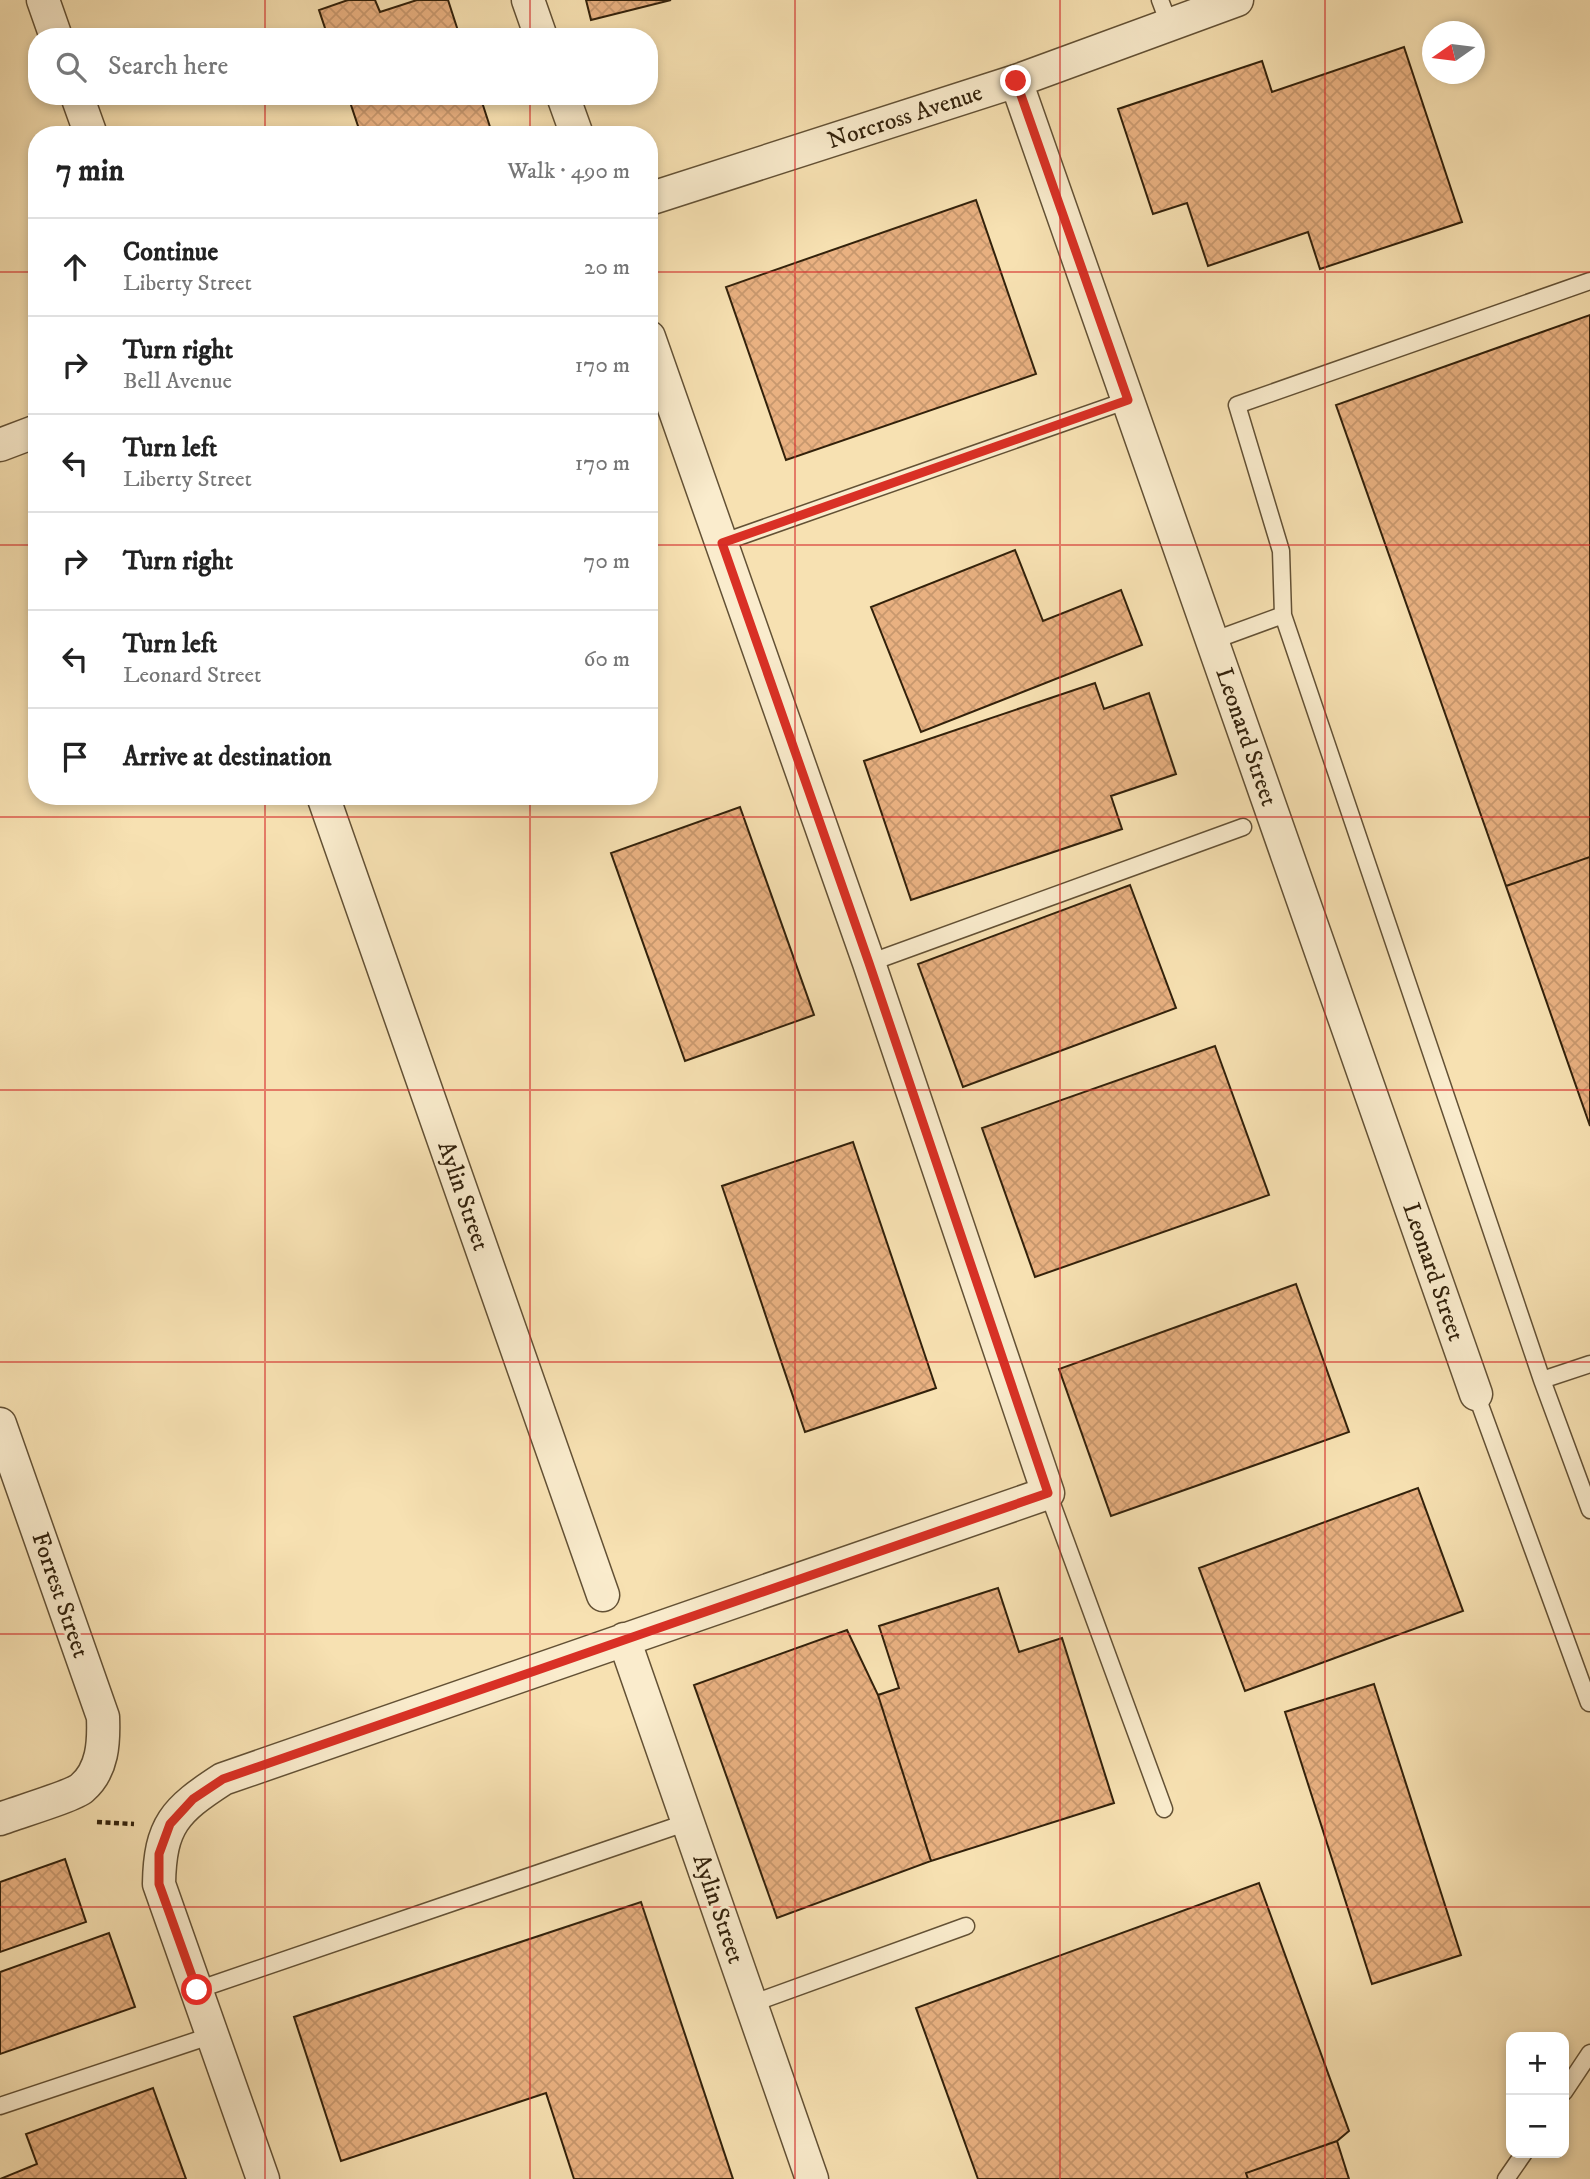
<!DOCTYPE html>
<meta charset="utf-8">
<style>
:root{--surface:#fff;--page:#f6f6f6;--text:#222;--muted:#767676;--line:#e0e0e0}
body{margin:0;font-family:"IM FELL DW Pica",serif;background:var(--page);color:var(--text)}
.controls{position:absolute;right:21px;bottom:21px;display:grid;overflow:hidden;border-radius:14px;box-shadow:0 4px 10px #0003}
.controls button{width:63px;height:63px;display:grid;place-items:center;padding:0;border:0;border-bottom:2px solid var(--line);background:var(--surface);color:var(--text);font:35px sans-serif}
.compass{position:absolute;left:1422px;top:21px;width:63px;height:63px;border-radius:50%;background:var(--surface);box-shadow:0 4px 10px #0003;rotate:256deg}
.stop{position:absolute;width:21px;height:21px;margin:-16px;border:5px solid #d93025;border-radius:50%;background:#fff}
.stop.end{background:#d93025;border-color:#fff;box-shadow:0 2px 7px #0008}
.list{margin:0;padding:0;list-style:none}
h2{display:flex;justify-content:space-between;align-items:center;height:91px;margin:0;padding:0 28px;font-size:30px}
h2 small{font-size:23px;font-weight:400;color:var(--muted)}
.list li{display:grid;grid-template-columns:46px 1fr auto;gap:21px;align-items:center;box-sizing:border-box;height:98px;padding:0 28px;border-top:2px solid var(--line)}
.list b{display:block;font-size:26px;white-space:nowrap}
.list p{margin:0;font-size:23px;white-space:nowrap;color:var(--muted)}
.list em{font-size:23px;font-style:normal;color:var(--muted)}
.icon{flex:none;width:38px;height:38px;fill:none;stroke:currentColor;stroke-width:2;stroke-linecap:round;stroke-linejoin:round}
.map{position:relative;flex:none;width:1590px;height:2179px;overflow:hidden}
.search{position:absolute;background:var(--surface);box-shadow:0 4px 10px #0003;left:28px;top:28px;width:630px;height:77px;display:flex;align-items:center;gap:18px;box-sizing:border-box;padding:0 24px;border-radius:28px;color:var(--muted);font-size:26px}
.panel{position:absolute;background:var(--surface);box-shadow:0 4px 10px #0003;left:28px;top:126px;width:630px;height:679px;border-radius:28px}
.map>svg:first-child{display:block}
.building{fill:url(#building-cross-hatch);stroke:#32210b;stroke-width:2}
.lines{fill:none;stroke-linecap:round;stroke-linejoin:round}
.service-casing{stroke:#635135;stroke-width:19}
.minor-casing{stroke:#635135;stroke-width:35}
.path{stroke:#32210b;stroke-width:4.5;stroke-dasharray:5 3.5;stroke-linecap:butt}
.service{stroke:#faeccd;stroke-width:16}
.minor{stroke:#faeccd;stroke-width:32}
.route{stroke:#d93025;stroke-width:9}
.grid{fill:none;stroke:#d62828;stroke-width:2;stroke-opacity:0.55}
.labels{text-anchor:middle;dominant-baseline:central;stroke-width:6;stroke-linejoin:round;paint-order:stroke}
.street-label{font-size:24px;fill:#32210b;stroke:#faeccd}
</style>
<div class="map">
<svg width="1590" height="2179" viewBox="0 0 1590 2179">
<defs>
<pattern id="building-cross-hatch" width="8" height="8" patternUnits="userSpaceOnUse" patternTransform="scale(1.75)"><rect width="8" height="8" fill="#e9b181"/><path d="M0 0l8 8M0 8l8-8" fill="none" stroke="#c8986e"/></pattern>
</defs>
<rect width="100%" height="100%" fill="#f7e1b2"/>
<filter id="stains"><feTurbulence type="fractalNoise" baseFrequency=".00286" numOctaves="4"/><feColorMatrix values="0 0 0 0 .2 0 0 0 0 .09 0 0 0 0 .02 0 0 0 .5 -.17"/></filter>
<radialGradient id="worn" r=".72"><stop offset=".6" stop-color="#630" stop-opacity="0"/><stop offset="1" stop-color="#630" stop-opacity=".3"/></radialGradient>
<path class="building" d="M348,0H375L380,12L417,0H448L460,37H328L319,10Z
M586,0H671L591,20Z
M1404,47L1462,222L1320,269L1308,232L1208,266L1187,203L1153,214L1118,109L1262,61L1272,92Z
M348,96H480L492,133L486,135H361Z
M976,200L1036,374L786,460L726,287Z
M1590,315V857L1506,886L1336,405Z
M1015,550L1043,621L1121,590L1142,645L921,732L871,607Z
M1095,683L1104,709L1149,693L1176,774L1111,796L1122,829L911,900L864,761Z
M740,807L814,1015L685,1061L611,853Z
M1590,857V1126L1506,886Z
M1130,885L1176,1008L963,1087L918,964Z
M1215,1046L1269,1195L1035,1277L982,1128Z
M853,1142L936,1388L805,1432L722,1186Z
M1296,1284L1349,1432L1111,1516L1059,1369Z
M1418,1488L1463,1611L1245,1691L1199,1568Z
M998,1588L1019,1652L1062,1638L1114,1803L931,1861L878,1695L899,1688L879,1626Z
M847,1630L878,1695L931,1861L777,1918L694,1685Z
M1374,1684L1461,1955L1372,1984L1285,1712Z
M65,1859L86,1922L0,1952V1882Z
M1259,1883L1349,2131L1337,2141L1246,2173L1248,2179H978L916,2008Z
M641,1902L733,2179H574L546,2093L341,2161L294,2017Z
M109,1933L135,2007L0,2054V1972Z
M153,2088L186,2179H0L37,2164L26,2134Z
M1337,2141L1349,2179H1248L1246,2173Z"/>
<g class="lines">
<defs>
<path id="service" d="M1160,0L1169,24
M721,543L1128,400
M1283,615L1542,1380L1590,1510
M1212,641L1283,615L1281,551L1237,405L1590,281
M869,963L1243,827
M1542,1380L1590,1364
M1476,1394L1589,1703
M1048,1493L1164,1809
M197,1990L688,1822
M751,2004L966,1926
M1564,2092L1590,2053
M0,2106L213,2035
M1506,2179L1524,2153"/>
<path id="minor" d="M43,0L56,37
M528,0L541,37
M1016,81L1476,1394
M77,96L91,135
M563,96L577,135
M649,199L1016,81L1237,0
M0,445L37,431
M323,796L603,1595
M0,1424L103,1717C104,1742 103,1770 82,1788C73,1796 15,1813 0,1819
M624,1639L812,2179
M263,2179L159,1884C160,1825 175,1810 223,1779L1048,1493L869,963L649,337"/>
</defs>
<use href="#service" class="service-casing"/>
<use href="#minor" class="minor-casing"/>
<path class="path" d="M97,1822L134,1824"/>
<use href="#service" class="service"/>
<use href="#minor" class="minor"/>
</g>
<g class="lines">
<path class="route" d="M197,1990L159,1884V1854L170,1824L193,1799L223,1779L1048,1493L869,963L722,543L1128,400L1016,81"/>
</g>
<path class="grid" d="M265,0V37M530,0V37M795,0V2179M1060,0V2179M1325,0V2179M265,96V135M530,96V135M0,272H37M649,272H1590M0,545H37M649,545H1590M265,796V2179M530,796V2179M0,817H1590M0,1090H1590M0,1362H1590M0,1634H1590M0,1907H1590"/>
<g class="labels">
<g class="street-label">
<text transform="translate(905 117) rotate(-18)">Norcross Avenue</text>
<text transform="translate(1246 737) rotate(71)">Leonard Street</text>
<text transform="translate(463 1196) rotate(71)">Aylin Street</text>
<text transform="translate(1433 1272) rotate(71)">Leonard Street</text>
<text transform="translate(60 1595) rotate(71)">Forrest Street</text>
<text transform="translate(718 1909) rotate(71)">Aylin Street</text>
</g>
</g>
<rect width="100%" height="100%" filter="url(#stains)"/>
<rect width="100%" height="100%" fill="url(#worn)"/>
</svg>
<div class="controls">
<button>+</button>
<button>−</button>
</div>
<svg class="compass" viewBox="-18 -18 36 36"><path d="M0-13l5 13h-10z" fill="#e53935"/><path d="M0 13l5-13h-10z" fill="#767676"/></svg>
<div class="stop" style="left:197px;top:1990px"></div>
<div class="stop end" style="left:1016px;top:81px"></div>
<div class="search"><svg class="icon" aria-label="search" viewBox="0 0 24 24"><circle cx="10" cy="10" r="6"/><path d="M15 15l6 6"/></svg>Search here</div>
<section class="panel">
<h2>7 min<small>Walk · 490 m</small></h2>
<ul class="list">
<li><svg class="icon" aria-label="ahead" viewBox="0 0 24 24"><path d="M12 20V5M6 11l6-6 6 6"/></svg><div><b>Continue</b><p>Liberty Street</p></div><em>20 m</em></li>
<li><svg class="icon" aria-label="right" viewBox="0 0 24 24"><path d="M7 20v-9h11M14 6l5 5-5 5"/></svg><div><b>Turn right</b><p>Bell Avenue</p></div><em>170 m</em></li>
<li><svg class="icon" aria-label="left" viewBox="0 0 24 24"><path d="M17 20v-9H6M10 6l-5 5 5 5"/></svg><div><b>Turn left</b><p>Liberty Street</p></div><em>170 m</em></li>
<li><svg class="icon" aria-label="right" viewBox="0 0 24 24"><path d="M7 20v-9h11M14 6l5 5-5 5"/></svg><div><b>Turn right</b></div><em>70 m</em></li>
<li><svg class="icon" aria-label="left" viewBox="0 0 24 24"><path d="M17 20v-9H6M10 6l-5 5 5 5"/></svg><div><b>Turn left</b><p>Leonard Street</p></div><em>60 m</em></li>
<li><svg class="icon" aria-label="arrive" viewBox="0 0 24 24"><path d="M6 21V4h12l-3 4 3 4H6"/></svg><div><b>Arrive at destination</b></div></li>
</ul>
</section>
</div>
